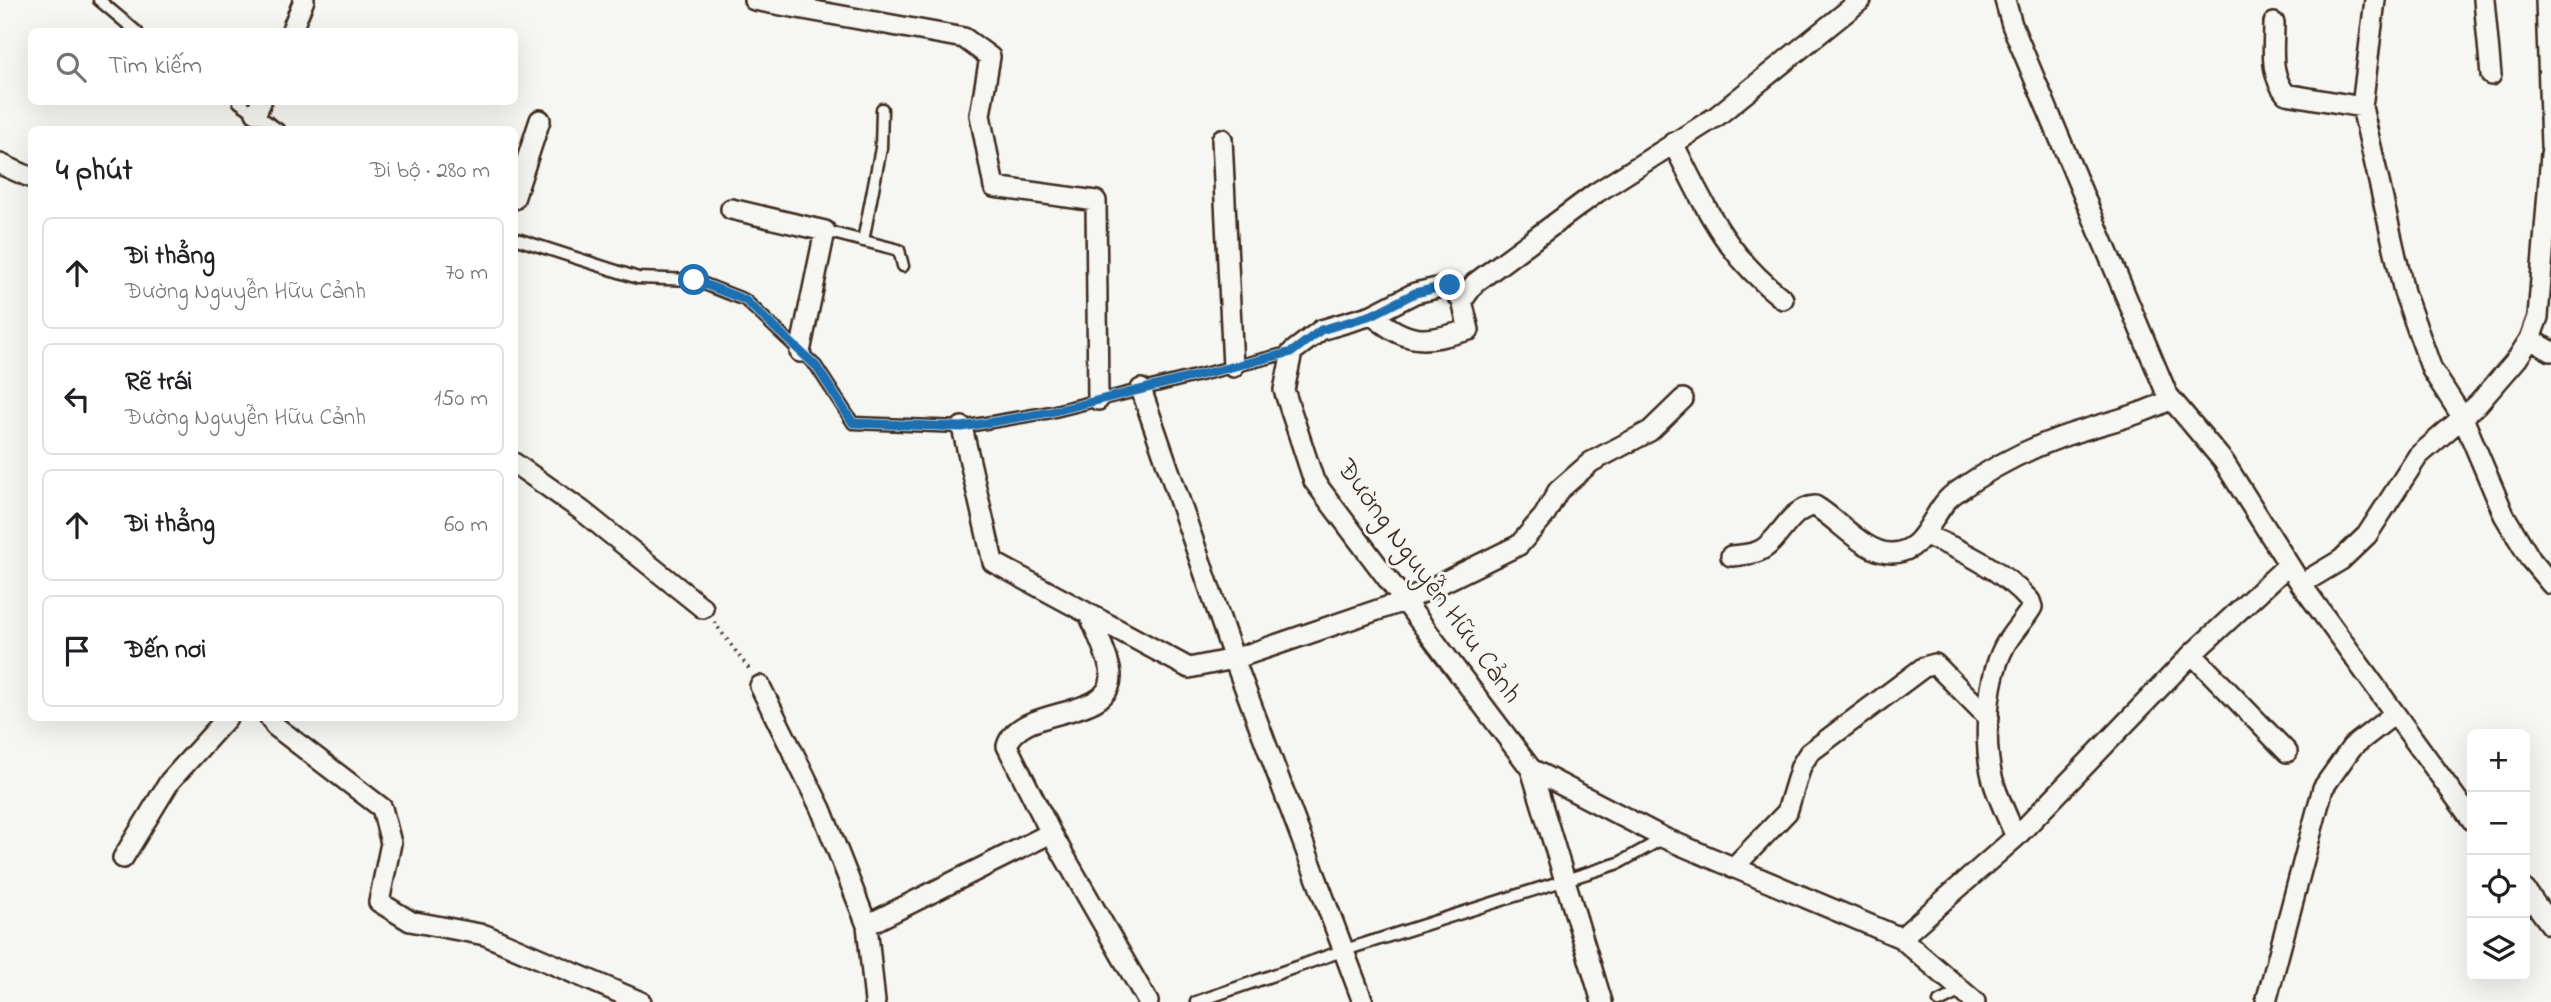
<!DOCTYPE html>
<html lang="vi">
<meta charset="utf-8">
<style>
:root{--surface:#fff;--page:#f2f2f2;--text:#202124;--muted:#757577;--line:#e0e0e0}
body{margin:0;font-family:"Indie Flower",sans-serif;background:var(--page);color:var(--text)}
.controls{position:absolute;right:21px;bottom:21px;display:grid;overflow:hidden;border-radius:10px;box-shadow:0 7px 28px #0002}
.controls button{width:63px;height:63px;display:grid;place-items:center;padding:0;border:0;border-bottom:2px solid var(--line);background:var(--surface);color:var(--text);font:35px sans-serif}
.stop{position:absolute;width:21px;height:21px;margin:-16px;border:5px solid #1f6fb2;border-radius:50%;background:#fff}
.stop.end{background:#1f6fb2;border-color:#fff;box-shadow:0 2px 7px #0008}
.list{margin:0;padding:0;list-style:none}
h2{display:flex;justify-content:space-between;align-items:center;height:91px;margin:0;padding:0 28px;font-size:30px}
h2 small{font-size:23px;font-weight:400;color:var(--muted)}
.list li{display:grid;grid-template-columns:46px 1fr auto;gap:21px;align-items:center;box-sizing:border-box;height:112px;margin:0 14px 14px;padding:0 14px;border:2px solid var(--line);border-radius:10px}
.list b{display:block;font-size:26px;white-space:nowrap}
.list p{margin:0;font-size:23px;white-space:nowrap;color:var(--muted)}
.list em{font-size:23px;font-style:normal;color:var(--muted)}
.icon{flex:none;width:38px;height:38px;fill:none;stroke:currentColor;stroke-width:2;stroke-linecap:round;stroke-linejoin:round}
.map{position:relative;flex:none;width:2551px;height:1002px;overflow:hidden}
.search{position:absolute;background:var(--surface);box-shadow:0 7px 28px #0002;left:28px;top:28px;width:490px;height:77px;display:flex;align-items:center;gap:18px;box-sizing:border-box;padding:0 24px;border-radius:10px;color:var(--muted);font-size:26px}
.panel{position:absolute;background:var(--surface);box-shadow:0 7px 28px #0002;left:28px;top:126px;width:490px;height:595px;border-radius:10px}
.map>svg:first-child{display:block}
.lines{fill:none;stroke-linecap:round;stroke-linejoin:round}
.service-casing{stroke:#3b2a1e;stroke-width:15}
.minor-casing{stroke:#3b2a1e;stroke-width:24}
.path{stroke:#3b2a1e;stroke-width:3.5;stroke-dasharray:2 5;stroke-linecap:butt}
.service{stroke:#f6f6f2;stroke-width:10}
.minor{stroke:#f6f6f2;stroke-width:19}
.route{stroke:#1f6fb2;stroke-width:9}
.labels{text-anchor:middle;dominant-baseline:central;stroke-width:6;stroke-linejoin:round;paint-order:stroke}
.street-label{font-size:28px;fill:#3b2a1e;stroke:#f6f6f2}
</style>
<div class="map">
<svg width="2551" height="1002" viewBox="0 0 2551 1002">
<rect width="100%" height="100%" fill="#f6f6f2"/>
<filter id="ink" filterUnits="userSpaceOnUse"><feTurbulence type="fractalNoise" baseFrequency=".0143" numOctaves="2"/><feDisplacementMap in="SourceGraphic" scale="14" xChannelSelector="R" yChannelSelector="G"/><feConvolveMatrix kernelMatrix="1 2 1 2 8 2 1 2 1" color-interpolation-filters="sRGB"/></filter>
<g filter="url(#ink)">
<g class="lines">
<defs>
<path id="service" d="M99,0L137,32
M239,102L279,130
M825,231L899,250L903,266
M514,238L638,278L694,280L745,300L816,366L853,423L962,427L1051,412L1292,352
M863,241L881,148L882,109
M1196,1002L1345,950L1619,863L1664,838
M1939,1002L1961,991"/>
<path id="minor" d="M754,0L964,38L990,57L980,115L994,187L1096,201L1098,400
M1861,0L1717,116L1596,193L1475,283L1462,301L1469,330C1424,342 1410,346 1372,315L1321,330L1292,352L1284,390L1314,481L1531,769L1664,838L1901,938L1975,1002
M2005,0L2012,25L2167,394L2224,462L2301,584L2472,820
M2375,0L2362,107L2404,292L2432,370L2463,418L2504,515L2531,560L2551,584
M2484,0L2491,75
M2546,0L2551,146
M2274,23C2274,48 2269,74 2286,94L2362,107
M291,32L304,0
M256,113L261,102
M1222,139L1233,367
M1673,143C1705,207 1725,254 1783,299
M0,164L32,178
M514,199L540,120
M731,209L825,231L800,352
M1372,315L1415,293L1450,285L1462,301
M2530,339L2551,351
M1141,389L1234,659L1363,1002
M962,427L993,562L1189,668L1234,659L1407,600L1519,545L1544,516L1558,491L1591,462L1650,431L1683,399
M514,463L581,510L703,608
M1925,535C1962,550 2003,570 2030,601L2032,607C2024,621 2011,633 2004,647C1986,682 1982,749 1995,787C2001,804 2009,821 2016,837
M1731,556C1740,555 1750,555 1759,551C1781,541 1788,508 1815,506C1838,519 1865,554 1892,553C1928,552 1931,509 1955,493C1986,471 2023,451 2059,438C2097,424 2136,418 2171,399
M2301,584L2341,560L2367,535L2418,456L2478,404L2517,359L2530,339L2538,317L2551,154
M1089,614C1095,629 1110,660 1111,675C1112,722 1020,704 1007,746L1051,833L1148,1002
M2192,654L2287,752
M760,686L821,809L867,925L875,1002
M270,718L275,726L382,808L391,843L379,902L410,921L485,935L641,1002
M1531,769L1602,1002
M123,858L170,781L227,718
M1733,868L1787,812L1801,766L1809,753L1924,667L1935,664L1989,718
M2525,890L2551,925
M867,925L1051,833
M1901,938L2016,837L2192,654L2288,565
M2266,1002L2323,788L2352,747L2393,715"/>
</defs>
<use href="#service" class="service-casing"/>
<use href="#minor" class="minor-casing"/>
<path class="path" d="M714,622L749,669"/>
<use href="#service" class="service"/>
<use href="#minor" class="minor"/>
</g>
</g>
<g class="lines" filter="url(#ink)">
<path class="route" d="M694,280L745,300L816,366L853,423L962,427L1051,412L1292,352L1321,330L1372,315L1415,293L1450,285"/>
</g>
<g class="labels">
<g class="street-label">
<text transform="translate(1428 582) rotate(54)">Đường Nguyễn Hữu Cảnh</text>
</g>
</g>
</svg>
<div class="controls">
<button>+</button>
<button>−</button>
<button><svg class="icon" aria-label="locate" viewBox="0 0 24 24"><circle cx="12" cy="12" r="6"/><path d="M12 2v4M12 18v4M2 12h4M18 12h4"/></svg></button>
<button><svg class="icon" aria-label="layers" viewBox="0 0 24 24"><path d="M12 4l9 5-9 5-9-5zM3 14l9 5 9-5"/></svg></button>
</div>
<div class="stop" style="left:694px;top:280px"></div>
<div class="stop end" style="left:1450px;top:285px"></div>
<div class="search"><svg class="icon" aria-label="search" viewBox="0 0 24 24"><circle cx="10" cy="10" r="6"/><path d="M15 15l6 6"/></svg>Tìm kiếm</div>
<section class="panel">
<h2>4 phút<small>Đi bộ · 280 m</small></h2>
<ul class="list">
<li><svg class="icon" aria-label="ahead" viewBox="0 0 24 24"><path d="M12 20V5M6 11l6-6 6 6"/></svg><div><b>Đi thẳng</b><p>Đường Nguyễn Hữu Cảnh</p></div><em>70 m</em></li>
<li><svg class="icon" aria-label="left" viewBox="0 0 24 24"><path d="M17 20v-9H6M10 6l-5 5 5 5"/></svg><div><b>Rẽ trái</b><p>Đường Nguyễn Hữu Cảnh</p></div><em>150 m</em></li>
<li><svg class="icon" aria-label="ahead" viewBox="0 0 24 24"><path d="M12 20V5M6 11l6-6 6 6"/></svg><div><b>Đi thẳng</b></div><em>60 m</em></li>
<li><svg class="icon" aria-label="arrive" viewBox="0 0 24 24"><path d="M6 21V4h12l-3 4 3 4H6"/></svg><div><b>Đến nơi</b></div></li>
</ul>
</section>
</div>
